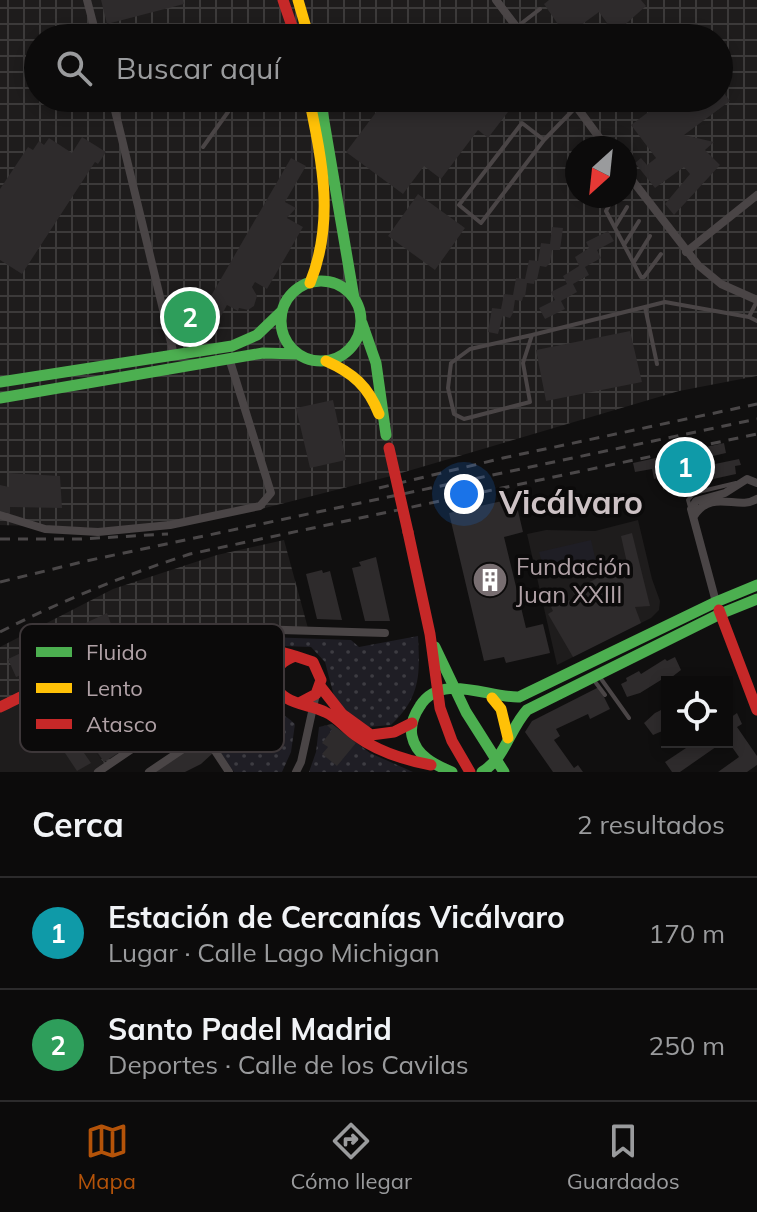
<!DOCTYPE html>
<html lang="es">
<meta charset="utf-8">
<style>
:root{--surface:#0c0b0b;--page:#1a1919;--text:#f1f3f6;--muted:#9a9b9d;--line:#2c2b2c;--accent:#b45309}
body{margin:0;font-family:Mulish,sans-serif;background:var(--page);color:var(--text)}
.controls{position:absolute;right:24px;bottom:24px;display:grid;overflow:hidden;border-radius:0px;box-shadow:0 4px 12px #0003}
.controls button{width:72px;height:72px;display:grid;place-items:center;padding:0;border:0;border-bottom:2px solid var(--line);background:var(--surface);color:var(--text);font:40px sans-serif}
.compass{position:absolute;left:565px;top:136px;width:72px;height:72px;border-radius:50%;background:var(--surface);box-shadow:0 4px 12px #0003;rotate:207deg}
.you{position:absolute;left:464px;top:494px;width:28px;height:28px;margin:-20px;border:6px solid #fff;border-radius:50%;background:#1a73e8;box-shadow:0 0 0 12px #1a73e833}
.badge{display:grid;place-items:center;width:52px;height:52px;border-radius:50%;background:var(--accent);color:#fff;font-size:26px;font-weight:700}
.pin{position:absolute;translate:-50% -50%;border:4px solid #fff;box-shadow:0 2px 8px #0006}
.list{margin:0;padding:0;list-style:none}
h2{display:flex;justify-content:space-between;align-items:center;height:104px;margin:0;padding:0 32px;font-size:34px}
h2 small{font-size:26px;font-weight:400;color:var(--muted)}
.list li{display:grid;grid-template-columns:52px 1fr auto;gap:24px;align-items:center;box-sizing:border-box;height:112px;padding:0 32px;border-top:2px solid var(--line)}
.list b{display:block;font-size:30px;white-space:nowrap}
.list p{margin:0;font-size:26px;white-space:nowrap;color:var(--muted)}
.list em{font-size:26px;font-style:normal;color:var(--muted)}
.icon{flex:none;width:44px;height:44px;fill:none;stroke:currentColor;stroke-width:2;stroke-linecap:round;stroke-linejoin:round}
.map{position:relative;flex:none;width:757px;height:772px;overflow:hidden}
.search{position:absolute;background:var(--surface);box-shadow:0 4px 12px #0003;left:24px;right:24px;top:24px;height:88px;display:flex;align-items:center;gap:20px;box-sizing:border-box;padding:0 28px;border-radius:44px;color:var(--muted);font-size:30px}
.sheet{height:328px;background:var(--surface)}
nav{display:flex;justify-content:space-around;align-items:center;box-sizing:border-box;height:112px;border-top:2px solid var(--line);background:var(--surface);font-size:22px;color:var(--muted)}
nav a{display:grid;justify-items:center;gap:4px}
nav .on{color:var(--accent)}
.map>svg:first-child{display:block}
.built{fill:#1e1c1c}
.industrial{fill:url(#industrial-grid);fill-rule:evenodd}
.grass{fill:url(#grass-dots)}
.garden{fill:#1f1e25}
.building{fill:#2e2b2c}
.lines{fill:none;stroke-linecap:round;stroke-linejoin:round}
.lane{stroke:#4a4546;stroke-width:4}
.street{stroke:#4a4546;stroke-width:8}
.fast{stroke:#4caf50;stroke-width:11}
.slow{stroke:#ffc107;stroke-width:11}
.jam{stroke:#c62828;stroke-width:11}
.rail{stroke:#4a4748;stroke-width:3;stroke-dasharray:10 8;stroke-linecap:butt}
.jam-bridge{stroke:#c62828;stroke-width:11}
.labels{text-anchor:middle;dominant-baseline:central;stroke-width:7;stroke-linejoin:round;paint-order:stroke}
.poi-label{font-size:24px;fill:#b0a1a6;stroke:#0b0a0a;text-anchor:start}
.district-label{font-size:32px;font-weight:bold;fill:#cdc2c5;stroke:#0b0a0a}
.key{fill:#0b0a0a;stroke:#3d3739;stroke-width:2}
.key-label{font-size:22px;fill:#b0a1a6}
</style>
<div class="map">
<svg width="757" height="772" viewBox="0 0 757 772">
<defs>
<pattern id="industrial-grid" width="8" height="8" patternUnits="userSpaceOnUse" patternTransform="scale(2)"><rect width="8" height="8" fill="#1e1c1c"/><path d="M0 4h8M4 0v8" fill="none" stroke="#3c3a3a"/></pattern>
<pattern id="grass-dots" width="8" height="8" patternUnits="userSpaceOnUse" patternTransform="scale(2)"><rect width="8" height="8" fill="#1f1e25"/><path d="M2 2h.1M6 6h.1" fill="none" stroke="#3d3c42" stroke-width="1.8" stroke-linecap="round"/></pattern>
</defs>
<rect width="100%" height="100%" fill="#100f0f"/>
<path class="built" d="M638,520L652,579L660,601L659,610L651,618L557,665L527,534L546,530L595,531Z
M48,685L106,766L98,772H0V707Z"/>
<path class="industrial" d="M0,0H757V376L679,391L391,476L261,509L123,529L0,525ZM38,38H719V98H38ZM577,148H625V196H577Z
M284,540L309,632L256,631L249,643L216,635L150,641L159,654L155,660L188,711L106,766L48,685L0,707V647L113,589L217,555Z"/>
<path class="grass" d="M418,636C420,674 421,697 391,725L368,727L349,716L335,700L325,662L311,647L282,646L267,637L351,640L359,647Z
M237,655C273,666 248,678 264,700C273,711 285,714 295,724L291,752L282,772H234L180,693Z
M332,724L370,753L413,772H309L316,752L319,727Z"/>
<path class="garden" d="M591,540L597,566L546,577L539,552Z"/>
<path class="building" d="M101,0H183L184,4L107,24Z
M549,0H641L646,6L610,38H590L607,23L599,12L566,36L544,4Z
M719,86L730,101L684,135L714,142L705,150L720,165L674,215L665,204L690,174L684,167L655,188L635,163L641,158L647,165L656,158L631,125L667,98H719Z
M409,98H490L508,112L488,138L478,130L441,179L424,166L403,194L346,152L386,99L400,110Z
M82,137L106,152L98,164L95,162L22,274L0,260V189L28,147L33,150L39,141L44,145L49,138L72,153Z
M291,158L306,166L285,202L296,208L287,218L303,227L267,289L255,282L252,287L257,296L254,306L248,310L239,308L238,311L227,305L212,333L173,316L185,298L204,308Z
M418,194L465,228L435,270L388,236Z
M552,227L563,228L560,250H552L550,263L546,267L540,266L537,280H535L534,284L527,283L525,297H523L522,301L515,300L513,313L510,318L503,316L498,334L488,332L492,308L501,309L504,294L513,295L516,278L525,279L529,260L538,261L541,243L550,244Z
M608,231L614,241L597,250L601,258L585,267L589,275L573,284L577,292L561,301L565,309L545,319L539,308L555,300L551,292L567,284L563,276L579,266L575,257L589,248L586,242Z
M630,331L642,382L546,401L536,350Z
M333,400L346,460L310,468L296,408Z
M724,443L726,453L713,456L715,464L739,459L741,465L735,466L736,474L663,490L661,477L654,479L652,469L635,472L633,463Z
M9,473L60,476L62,508L10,507V514L0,511V485L9,487Z
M515,498L523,532L504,537L526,628L543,624L550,653L506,663L504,657L484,661L449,513Z
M632,533L650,606L635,607L641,623L573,657L548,614L553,611L551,607L576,598L572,591L627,563L621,536Z
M376,557L390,621H365L352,568L361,566L359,562Z
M322,570L323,573L330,571L342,620L317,619L306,574Z
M107,613L115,635L74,652L75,658L69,649L60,652L63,658L60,660L16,677L8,659Z
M675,657L681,670L668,680H661L640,693L627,697L621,684L627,681L626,678L639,671L641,674L665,659L667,661Z
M141,661L152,665L183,711L104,762L59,694Z
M599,687L610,709L590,719L588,714L556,729L560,736L554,740L574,768L578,765L583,772H553L525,732L532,721Z
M667,707V729L653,735L644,723L655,713Z
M737,713L742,724L737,727L757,756V765L747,772H718L739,757L727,740V720Z
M332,724L356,743L337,766L322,754L328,747L322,743L332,730L327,725Z
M66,727L91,763L77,771L53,735Z
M198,742L207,744L213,753L201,764L185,772H153Z
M695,742H723L680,772H672L665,762Z"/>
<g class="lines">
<path class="lane" d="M518,26L540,9
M544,140L522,123L459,205L481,223L544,140L576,107
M203,147L238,98
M614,196L606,211L641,277H644L661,254
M615,227L627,207
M624,245L639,221
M634,262L650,236
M645,307L657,364
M749,317L757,321
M532,335L523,363L530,402L464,419L454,414L448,388L451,363L470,349Z
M532,335L665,302L749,317L757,301
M690,507L688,500L694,493L736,483
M599,676L629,718
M593,679L605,695"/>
<path class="street" d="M87,0L97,38
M496,0L525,38
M112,98L174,355
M570,98L607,148
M625,171L698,265L721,284L757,300
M686,252L757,195
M0,515L45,529L98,532L170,525L260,506L271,493L229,358
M694,516C712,488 738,511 757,499
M716,602L691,509L696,501L725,493L747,479L757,483
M203,633L216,628L385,633
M150,641L159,654L155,660L229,772
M98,772L188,711
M149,772L204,735
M296,772L301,762L316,694"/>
<path class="fast" d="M320,98L354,298
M281 321a40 40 0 1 1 80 0a40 40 0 1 1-80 0Z
M362,323L376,363L386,435
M0,382L232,346L257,335L282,311
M0,398L263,353L298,354
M253,646L276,670
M435,647L466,712L504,772
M452,772C435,765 416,756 412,736C410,726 414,715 420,706C441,672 488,698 519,697L716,602L757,585
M482,772C506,757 509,730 527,710L720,614L757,599"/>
<path class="slow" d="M298,0L309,38
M309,98C322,161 335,221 310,283
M326,361C353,373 368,386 379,414
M492,698L501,709L508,738"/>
<path class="jam" d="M283,0L296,38
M408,532L430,634L440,708L452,741L470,772
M719,610L757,710
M320,686L342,714L371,735L394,732L412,723
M299,703L316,694L321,680L313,662L295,656C281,661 277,667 274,681C280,705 307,703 325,712C337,717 345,728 355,735C378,752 404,760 431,765
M0,707C66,676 137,631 212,635C240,637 268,649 295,656"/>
<path class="rail" d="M379,488L503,458L757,404
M0,539H80L168,534
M0,582L86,561L757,419
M0,632C61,601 125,575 190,554L757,434"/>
<path class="jam-bridge" d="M389,448L408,532"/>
</g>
<defs>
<symbol id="building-disc" viewBox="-11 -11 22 22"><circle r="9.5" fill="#786e71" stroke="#0b0a0a"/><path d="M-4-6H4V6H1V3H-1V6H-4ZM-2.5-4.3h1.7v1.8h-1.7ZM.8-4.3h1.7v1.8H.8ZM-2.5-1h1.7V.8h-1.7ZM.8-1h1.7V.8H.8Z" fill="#fff"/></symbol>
</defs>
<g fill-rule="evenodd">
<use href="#building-disc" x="470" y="560" width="40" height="40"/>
</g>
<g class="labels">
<g class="poi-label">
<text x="516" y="566">Fundación<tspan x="516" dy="28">Juan XXIII</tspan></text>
</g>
<g class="district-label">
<text x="571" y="502">Vicálvaro</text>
</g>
</g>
<rect x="20" y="624" width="264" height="128" rx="12" class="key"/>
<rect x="36" y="647" width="36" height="10" fill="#4caf50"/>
<rect x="36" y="683" width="36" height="10" fill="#ffc107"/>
<rect x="36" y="719" width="36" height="10" fill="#c62828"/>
<g class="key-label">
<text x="86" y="660">Fluido</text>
<text x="86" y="696">Lento</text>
<text x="86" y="732">Atasco</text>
</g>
</svg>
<div class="controls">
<button><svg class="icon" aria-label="locate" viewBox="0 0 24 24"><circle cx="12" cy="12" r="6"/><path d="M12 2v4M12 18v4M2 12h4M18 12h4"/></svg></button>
</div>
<svg class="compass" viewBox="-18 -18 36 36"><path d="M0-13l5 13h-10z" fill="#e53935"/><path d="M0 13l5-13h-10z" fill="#9a9b9d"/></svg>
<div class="you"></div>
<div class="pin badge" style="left:685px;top:467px;background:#0f9aa8">1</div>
<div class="pin badge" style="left:190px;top:317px;background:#2e9e5b">2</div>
<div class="search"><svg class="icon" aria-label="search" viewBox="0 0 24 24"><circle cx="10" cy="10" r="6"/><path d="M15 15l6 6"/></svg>Buscar aquí</div>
</div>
<section class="sheet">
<h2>Cerca<small>2 resultados</small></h2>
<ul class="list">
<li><span class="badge" style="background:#0f9aa8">1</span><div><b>Estación de Cercanías Vicálvaro</b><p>Lugar · Calle Lago Michigan</p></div><em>170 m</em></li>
<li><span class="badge" style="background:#2e9e5b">2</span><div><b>Santo Padel Madrid</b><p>Deportes · Calle de los Cavilas</p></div><em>250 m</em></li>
</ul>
</section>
<nav>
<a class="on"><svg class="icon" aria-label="map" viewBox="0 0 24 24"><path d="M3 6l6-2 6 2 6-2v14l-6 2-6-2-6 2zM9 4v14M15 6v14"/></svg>Mapa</a>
<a><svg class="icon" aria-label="directions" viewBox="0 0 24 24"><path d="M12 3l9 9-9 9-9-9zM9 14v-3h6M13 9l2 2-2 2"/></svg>Cómo llegar</a>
<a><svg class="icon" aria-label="saved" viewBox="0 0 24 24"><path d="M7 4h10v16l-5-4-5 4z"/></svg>Guardados</a>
</nav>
